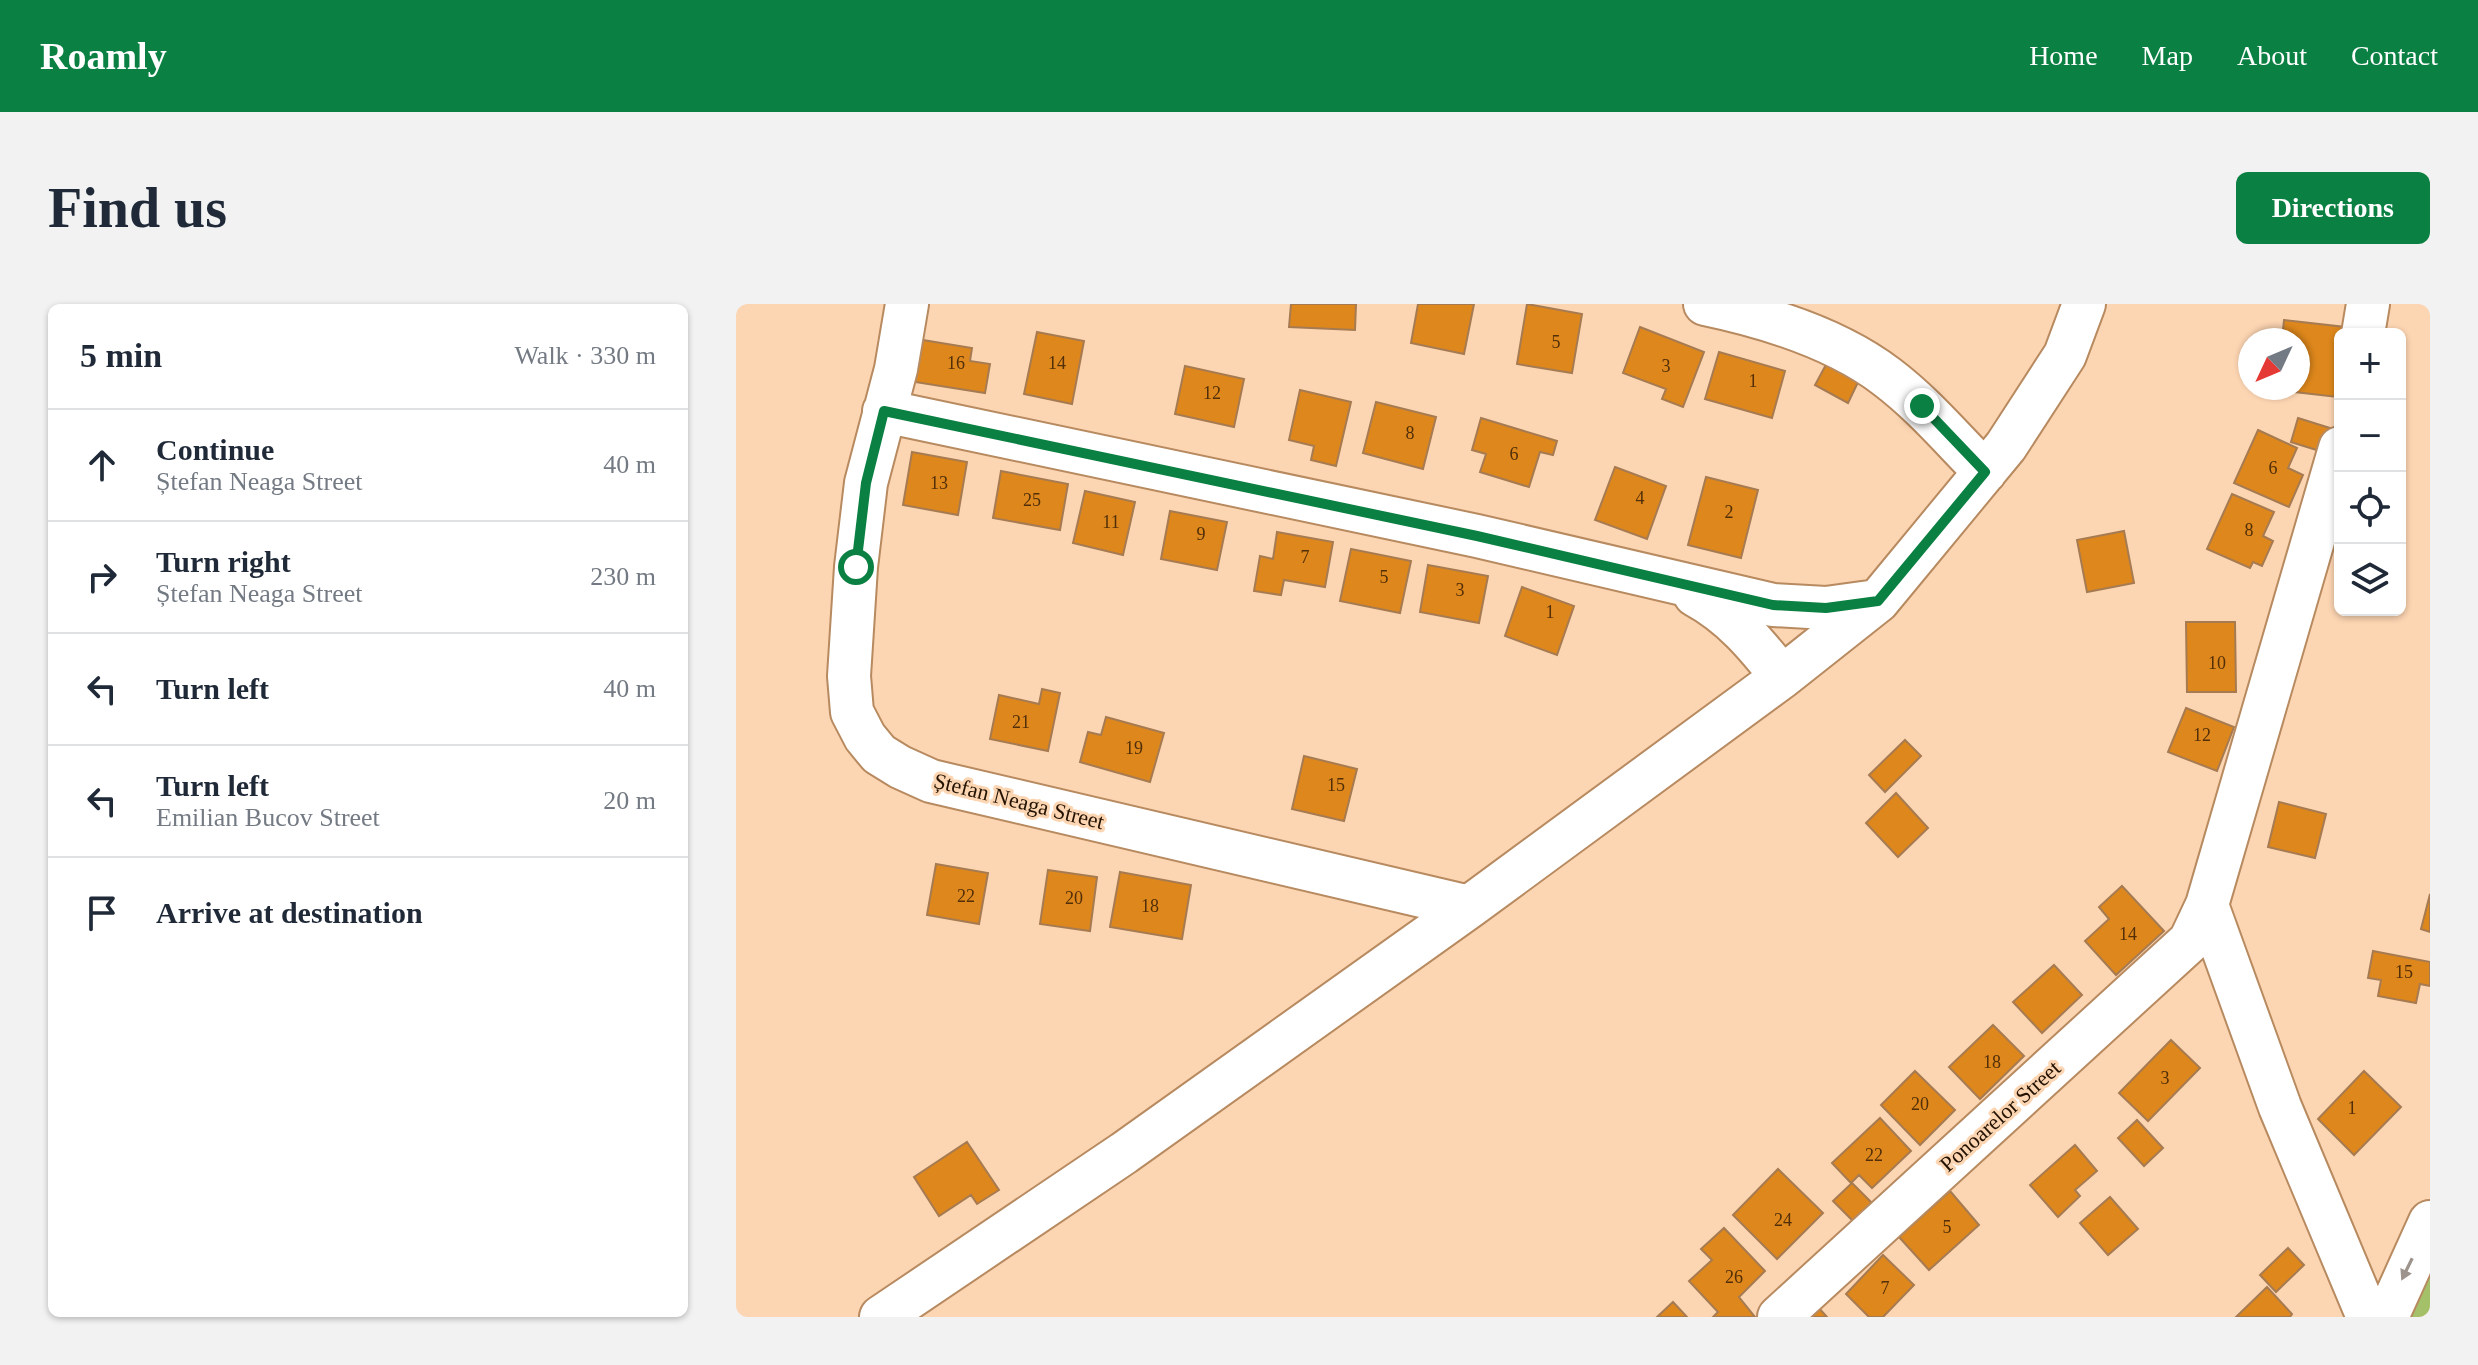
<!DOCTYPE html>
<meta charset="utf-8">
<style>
:root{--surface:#fff;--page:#f2f2f3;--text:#1f2937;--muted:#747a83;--line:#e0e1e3;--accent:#0b8043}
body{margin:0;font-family:"Times New Roman",serif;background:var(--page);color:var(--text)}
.controls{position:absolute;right:24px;top:24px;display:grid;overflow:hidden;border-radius:12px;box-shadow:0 2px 6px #0004}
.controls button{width:72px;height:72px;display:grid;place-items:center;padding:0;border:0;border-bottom:2px solid var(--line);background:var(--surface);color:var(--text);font:40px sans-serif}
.compass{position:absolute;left:1502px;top:24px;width:72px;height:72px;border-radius:50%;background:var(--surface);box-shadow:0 2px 6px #0004;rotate:226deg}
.stop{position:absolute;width:24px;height:24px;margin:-18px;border:6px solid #0b8043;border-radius:50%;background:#fff}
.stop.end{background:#0b8043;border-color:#fff;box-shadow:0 2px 8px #0008}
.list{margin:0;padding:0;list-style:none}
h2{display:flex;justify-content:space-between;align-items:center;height:104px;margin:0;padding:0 32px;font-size:34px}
h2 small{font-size:26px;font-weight:400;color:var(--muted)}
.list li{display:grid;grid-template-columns:52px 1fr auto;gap:24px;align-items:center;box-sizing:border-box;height:112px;padding:0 32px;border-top:2px solid var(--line)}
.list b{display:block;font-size:30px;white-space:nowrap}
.list p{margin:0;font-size:26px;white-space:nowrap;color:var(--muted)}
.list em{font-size:26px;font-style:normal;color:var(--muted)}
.icon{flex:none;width:44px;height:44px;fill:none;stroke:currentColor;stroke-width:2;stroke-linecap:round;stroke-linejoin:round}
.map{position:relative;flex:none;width:1694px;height:1013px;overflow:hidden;border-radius:12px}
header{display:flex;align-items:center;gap:48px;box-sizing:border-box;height:112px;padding:0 40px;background:var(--accent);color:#fff}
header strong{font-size:38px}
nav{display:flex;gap:44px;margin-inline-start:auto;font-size:28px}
.intro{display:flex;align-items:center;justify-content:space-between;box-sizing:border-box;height:192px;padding:0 48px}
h1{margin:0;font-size:56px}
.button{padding:20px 36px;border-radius:12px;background:var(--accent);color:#fff;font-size:28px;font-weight:700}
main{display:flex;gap:48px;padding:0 48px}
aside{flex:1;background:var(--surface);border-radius:12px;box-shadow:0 2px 6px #0004}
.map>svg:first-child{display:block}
.green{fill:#a4c16a}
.building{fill:#de871c;stroke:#a77b51;stroke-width:2}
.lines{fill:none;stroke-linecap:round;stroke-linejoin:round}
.minor-casing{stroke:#b78a60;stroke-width:46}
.minor{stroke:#fff;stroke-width:42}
.oneway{fill:#9c948d}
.route{stroke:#0b8043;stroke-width:10}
.labels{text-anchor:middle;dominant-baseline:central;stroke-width:6;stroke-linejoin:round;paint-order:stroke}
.number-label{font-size:18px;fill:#522f08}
.street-label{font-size:22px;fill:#231202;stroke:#fcd5b2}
</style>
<header>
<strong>Roamly</strong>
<nav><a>Home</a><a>Map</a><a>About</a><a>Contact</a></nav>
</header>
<div class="intro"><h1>Find us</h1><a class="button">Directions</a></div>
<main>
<aside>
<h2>5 min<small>Walk · 330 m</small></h2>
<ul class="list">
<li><svg class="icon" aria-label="ahead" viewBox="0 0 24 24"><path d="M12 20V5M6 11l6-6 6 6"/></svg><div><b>Continue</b><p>Ștefan Neaga Street</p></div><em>40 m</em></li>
<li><svg class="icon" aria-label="right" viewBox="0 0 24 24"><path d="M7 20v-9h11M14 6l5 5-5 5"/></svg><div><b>Turn right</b><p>Ștefan Neaga Street</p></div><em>230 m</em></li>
<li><svg class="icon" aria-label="left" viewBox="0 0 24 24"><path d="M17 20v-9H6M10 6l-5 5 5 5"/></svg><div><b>Turn left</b></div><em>40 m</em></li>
<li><svg class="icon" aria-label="left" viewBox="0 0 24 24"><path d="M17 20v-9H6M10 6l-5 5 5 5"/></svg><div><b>Turn left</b><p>Emilian Bucov Street</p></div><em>20 m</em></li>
<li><svg class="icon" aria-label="arrive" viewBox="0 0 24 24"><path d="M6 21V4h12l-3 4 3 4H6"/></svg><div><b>Arrive at destination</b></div></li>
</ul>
</aside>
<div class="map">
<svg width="1694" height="1013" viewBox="0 0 1694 1013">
<rect width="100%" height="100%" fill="#fcd5b2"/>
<path class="green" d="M1694,958V1013H1669Z"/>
<path class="building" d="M555,0H620L619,26L553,23Z
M682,0H738L728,50L675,39Z
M791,0L846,10L836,69L781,60Z
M1548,16L1609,23L1608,30H1604L1601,93L1559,88V84H1562L1564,45L1562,36H1546Z
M904,23L968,48L947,103L926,95L930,85L887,69Z
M301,28L348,37L336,100L288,90Z
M187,36L236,44L234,57L254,60L249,89L179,78Z
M983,48L1049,67L1036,114L969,95Z
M1093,55L1125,72L1112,99L1079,81Z
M449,62L508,75L498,123L439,110Z
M564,86L615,98L600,162L575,156L578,142L553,136Z
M640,98L700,113L687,165L627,149Z
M745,114L821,137L817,151L804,148L793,183L744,168L750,150L736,146Z
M1562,114L1597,125L1590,149L1555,138Z
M1522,126L1561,144L1552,164L1567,171L1553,203L1498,179Z
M176,148L231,158L222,211L167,201Z
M879,163L930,182L911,235L859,216Z
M265,167L332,180L324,226L257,214Z
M970,173L1022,186L1005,254L952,241Z
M349,187L399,198L387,251L337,239Z
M1496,190L1538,208L1527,232L1537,237L1526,262L1517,258L1514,264L1471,245Z
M434,207L491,218L481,266L425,255Z
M1388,227L1398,279L1351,288L1341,236Z
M541,228L597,238L589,283L548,276L545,291L518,287L524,252L537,255Z
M615,245L675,257L664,309L604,297Z
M692,261L752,272L743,319L684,308Z
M786,283L838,302L821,351L769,332Z
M1450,318H1499L1500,388H1451Z
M306,385L324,389L312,447L254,435L263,391L303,400Z
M1450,404L1498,423L1481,467L1432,448Z
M370,413L428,429L414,478L344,458L352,428L365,431Z
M1169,436L1185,452L1149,488L1133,471Z
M568,452L621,465L608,517L556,505Z
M1160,489L1192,524L1162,553L1130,519Z
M1543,498L1590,510L1579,554L1532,543Z
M200,560L252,569L243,620L191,611Z
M312,566L361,573L354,627L304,620Z
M384,568L455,581L446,635L374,623Z
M1386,582L1428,627L1380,671L1349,637L1373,615L1363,603Z
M1694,590V628L1685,625Z
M1637,647L1694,658V682L1684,680L1680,699L1642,692L1645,676L1632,674Z
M1318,661L1346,691L1306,729L1277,698Z
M1257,721L1288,752L1244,795L1213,763Z
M1435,736L1464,764L1412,817L1383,789Z
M1179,767L1219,806L1184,841L1145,801Z
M1628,767L1665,803L1618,851L1582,815Z
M1144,814L1175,847L1136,884L1123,871L1115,879L1096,859Z
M1401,816L1427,844L1408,862L1382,834Z
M231,838L263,886L241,900L235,891L203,912L178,873Z
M1339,841L1361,867L1339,886L1344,892L1322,913L1294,881Z
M1042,865L1087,909L1041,955L997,911Z
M1116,879L1140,903L1121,921L1097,897Z
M1214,887L1243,921L1193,966L1163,933Z
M1374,893L1402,925L1372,951L1344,919Z
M988,924L1029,967L1003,993L1019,1013H977L982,1008L953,977L976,956L965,945Z
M1552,944L1568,961L1540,988L1524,971Z
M1147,951L1178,981L1147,1013H1133L1110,990Z
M1531,983L1556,1010L1554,1013H1500Z
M937,998L951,1013H921Z
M1082,1003L1091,1013H1071Z"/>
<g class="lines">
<defs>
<path id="minor" d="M171,0L160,65L130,179L120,263L113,372L116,408L129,433L143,450L164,463L195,477L733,603
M969,0C1031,13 1100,34 1151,73C1188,101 1217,136 1249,168
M1627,30L1632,0
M148,107L741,232L1037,301L1090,304L1141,297
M959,291C996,311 1020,340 1046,373
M1471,601L1544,803L1632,1013
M145,1013L388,849L733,603L1046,373L1142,297L1270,142L1329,51L1348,0
M1043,1013L1454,637L1471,601L1604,144
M1651,1013L1694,918"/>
</defs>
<use href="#minor" class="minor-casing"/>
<use href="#minor" class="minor"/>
</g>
<defs><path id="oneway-solid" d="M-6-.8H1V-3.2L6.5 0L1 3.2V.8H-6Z" transform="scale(2)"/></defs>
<use class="oneway" href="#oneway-solid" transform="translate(1671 965) rotate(116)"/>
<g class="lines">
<path class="route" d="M120,263L130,179L148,107L741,232L1037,301L1090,304L1142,297L1249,168L1186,102"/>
</g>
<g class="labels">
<g class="number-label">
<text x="820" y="38">5</text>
<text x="220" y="59">16</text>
<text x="321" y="59">14</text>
<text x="930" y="62">3</text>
<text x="1017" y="77">1</text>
<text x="476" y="89">12</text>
<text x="674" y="129">8</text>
<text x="778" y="150">6</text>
<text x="1537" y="164">6</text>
<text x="203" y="179">13</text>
<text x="904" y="194">4</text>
<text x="296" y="196">25</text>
<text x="993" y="208">2</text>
<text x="375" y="218">11</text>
<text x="1513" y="226">8</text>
<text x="465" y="230">9</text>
<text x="569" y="253">7</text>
<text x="648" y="273">5</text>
<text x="724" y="286">3</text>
<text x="814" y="308">1</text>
<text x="1481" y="359">10</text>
<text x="285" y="418">21</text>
<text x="1466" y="431">12</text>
<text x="398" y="444">19</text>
<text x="600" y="481">15</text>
<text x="230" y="592">22</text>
<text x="338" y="594">20</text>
<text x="414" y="602">18</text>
<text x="1392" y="630">14</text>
<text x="1668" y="668">15</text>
<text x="1256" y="758">18</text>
<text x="1429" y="774">3</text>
<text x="1184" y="800">20</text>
<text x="1616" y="804">1</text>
<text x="1138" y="851">22</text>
<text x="1047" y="916">24</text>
<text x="1211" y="923">5</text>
<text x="998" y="973">26</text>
<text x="1149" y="984">7</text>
</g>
<g class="street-label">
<text transform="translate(283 497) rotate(14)">Ștefan Neaga Street</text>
<text transform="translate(1264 812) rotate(-42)">Ponoarelor Street</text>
</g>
</g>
</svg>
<div class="controls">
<button>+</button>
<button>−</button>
<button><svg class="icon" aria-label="locate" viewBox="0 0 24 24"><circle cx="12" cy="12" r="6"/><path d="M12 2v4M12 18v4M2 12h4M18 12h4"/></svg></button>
<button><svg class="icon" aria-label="layers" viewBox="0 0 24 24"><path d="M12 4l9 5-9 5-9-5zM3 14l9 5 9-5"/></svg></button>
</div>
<svg class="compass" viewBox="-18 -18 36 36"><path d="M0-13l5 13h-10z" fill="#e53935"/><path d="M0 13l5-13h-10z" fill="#747a83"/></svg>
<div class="stop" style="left:120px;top:263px"></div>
<div class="stop end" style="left:1186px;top:102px"></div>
</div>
</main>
